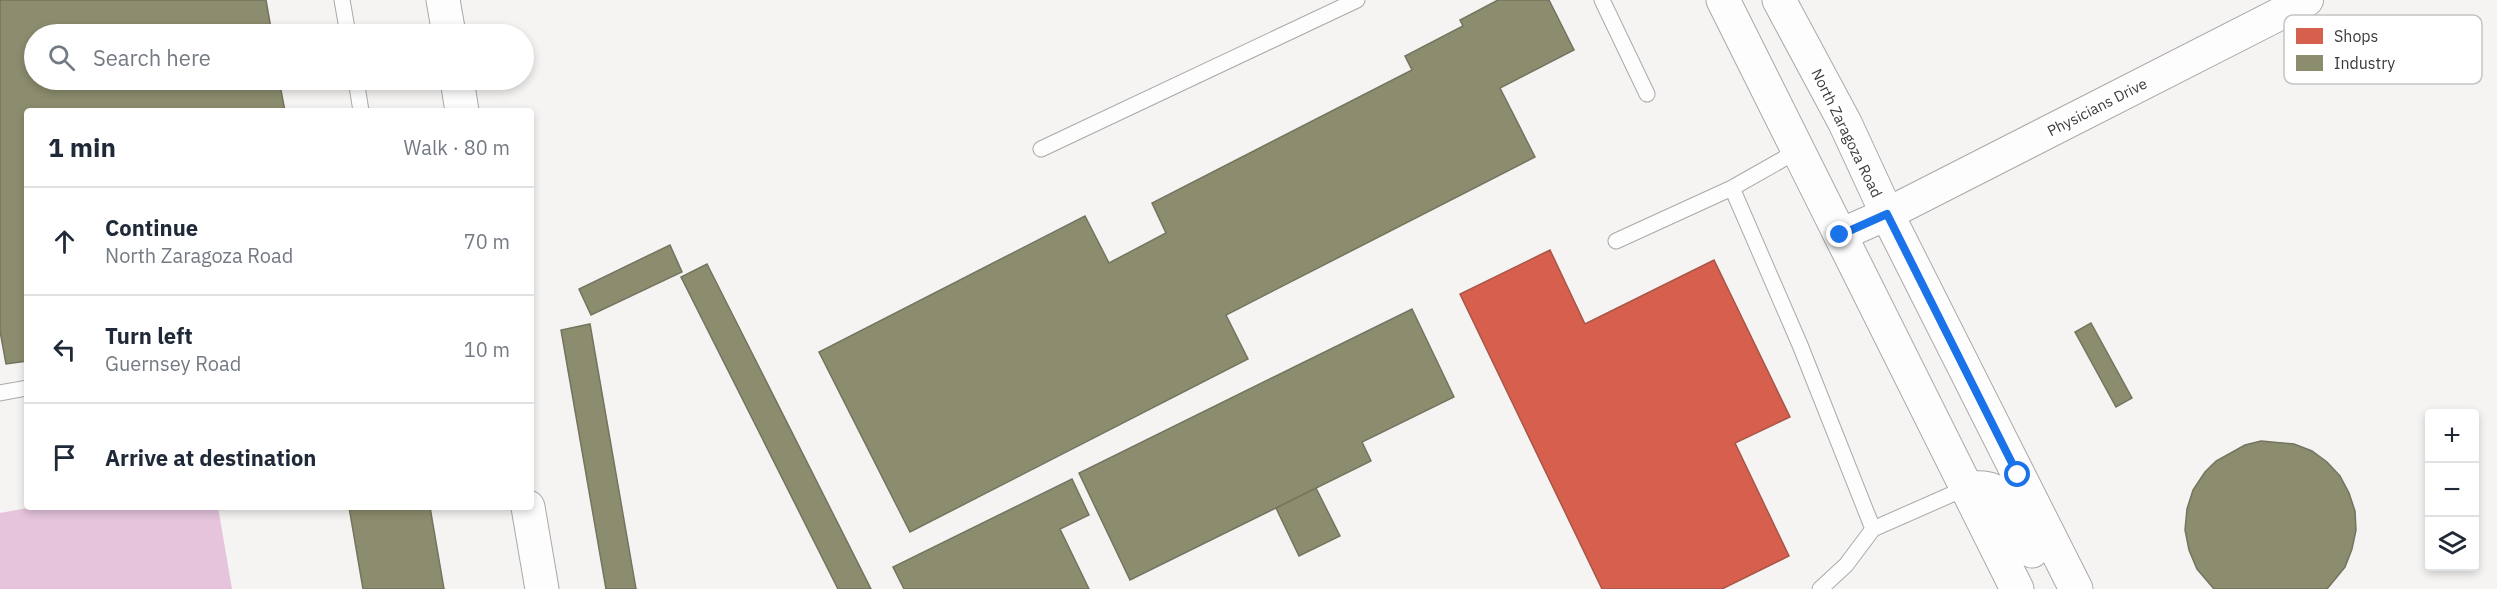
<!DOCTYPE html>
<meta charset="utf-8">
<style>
:root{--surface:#fff;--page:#f2f2f3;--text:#1f2937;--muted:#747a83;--line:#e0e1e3}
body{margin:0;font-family:"IBM Plex Sans",sans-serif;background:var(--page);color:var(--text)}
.controls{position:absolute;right:18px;bottom:18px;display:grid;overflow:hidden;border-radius:6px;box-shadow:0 3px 9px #0003}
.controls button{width:54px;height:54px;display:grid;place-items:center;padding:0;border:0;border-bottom:2px solid var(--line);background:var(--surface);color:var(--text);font:30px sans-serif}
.stop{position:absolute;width:18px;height:18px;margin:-14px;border:4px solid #1a73e8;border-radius:50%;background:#fff}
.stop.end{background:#1a73e8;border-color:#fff;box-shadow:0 2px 6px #0008}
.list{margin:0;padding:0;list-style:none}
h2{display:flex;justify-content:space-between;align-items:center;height:78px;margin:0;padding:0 24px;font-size:26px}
h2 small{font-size:20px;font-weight:400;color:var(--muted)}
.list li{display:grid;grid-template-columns:39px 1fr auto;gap:18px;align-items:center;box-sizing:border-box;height:108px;padding:0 24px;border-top:2px solid var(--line)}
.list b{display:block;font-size:22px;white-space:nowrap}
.list p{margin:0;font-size:20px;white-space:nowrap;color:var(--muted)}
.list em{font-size:20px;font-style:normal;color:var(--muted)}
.icon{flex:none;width:33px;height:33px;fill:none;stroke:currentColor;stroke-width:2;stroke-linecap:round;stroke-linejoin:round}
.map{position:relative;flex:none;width:2497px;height:589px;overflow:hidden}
.search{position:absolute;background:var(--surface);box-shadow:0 3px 9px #0003;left:24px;top:24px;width:510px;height:66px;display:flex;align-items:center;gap:15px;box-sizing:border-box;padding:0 21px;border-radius:33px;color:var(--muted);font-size:22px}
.panel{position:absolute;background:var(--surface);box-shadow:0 3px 9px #0003;left:24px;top:108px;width:510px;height:402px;border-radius:6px}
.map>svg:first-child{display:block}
.water{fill:#e5c4dc}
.shops{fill:#d6604d;stroke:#a85548;stroke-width:1.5}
.industry{fill:#8c8c6e;stroke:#74745f;stroke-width:1.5}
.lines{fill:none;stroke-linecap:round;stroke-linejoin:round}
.service-casing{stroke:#aaa9a8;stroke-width:17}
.minor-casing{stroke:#aaa9a8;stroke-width:34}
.tertiary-casing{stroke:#aaa9a8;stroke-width:35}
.secondary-casing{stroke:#aaa9a8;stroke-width:35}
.service{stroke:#fefdfd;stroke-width:15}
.minor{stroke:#fefdfd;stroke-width:32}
.tertiary{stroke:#fefdfd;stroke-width:33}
.secondary{stroke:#fefdfd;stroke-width:33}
.route{stroke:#1a73e8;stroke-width:8}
.labels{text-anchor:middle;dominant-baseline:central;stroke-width:6;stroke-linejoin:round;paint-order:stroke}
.street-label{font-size:15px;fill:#3d3b3b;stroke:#fff}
.key{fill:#fff;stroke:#c5c4c4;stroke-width:1.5}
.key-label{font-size:16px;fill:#3d3b3b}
</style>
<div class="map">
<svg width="2497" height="589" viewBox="0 0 2497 589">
<rect width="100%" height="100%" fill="#f6f4f3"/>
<path class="water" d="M33,507H218L232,589H0V513Z"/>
<path class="shops" d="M1550,250L1585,324L1714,260L1790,417L1735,443L1789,556L1722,589H1602L1460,294Z"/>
<path class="industry" d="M0,0H266L272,34H34V80H279L285,111H27V361L6,364L0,331Z
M1498,0H1549L1574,50L1500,88L1535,157L1226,315L1248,359L910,532L819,352L1085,216L1109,263L1166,233L1152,203L1412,70L1405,56L1463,26L1460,20Z
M670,245L682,272L591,315L579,289Z
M707,264L871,589H838L681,277Z
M1412,309L1454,397L1362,442L1371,461L1130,580L1079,473Z
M2091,323L2132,398L2116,407L2075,332Z
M590,324L636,589H606L561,330Z
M2261,441L2294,444L2312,451L2327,462L2340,476L2349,493L2355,511L2356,530L2352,549L2345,567L2327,589H2214L2197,569L2189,550L2185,530L2187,509L2193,490L2205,472L2216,461L2245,445Z
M1072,479L1089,515L1060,529L1089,589H904L893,567Z
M1316,488L1340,536L1299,556L1276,508Z
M349,507H430L444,589H363Z"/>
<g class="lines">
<defs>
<path id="service" d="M342,0L348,34
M1602,0L1647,94
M356,80L361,111
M1041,149L1357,0
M1732,188L1800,345L1873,529
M1616,241L1732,188L1799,150
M0,393L27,388
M1820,589L1846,565L1873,529L1966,488"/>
<path id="minor" d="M1840,235L1887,214L2307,0"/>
<path id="tertiary" d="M443,0L449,34
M457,80L462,111
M528,507L542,589"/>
<path id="secondary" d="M1723,0L2017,589
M1779,0L1845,123L1887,214L2076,589
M1966,488C1975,488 1985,486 1994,491C2007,497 2025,537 2032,551"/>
</defs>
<use href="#service" class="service-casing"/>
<use href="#minor" class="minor-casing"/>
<use href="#tertiary" class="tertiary-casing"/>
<use href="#secondary" class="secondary-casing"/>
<use href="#service" class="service"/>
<use href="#minor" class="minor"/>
<use href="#tertiary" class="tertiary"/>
<use href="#secondary" class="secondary"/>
</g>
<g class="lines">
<path class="route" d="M1840,235L1887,214L2018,475"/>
</g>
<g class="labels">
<g class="street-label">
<text transform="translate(2097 107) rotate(-27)">Physicians Drive</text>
<text transform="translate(1847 133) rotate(64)">North Zaragoza Road</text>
</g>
</g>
<rect x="2284" y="15" width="198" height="69" rx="9" class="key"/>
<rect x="2296" y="28" width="27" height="16" fill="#d6604d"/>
<rect x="2296" y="55" width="27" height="16" fill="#8c8c6e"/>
<g class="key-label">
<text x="2334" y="42">Shops</text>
<text x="2334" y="69">Industry</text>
</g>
</svg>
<div class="controls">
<button>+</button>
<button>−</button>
<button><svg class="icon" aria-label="layers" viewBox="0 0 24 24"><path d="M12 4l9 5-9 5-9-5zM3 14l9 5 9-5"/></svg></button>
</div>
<div class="stop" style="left:2018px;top:475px"></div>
<div class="stop end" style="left:1840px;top:235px"></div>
<div class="search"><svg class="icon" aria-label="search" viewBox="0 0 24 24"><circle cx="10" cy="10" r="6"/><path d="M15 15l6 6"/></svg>Search here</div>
<section class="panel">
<h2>1 min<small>Walk · 80 m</small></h2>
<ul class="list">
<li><svg class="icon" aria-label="ahead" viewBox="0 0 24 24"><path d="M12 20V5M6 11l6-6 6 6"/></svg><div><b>Continue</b><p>North Zaragoza Road</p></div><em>70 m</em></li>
<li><svg class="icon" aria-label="left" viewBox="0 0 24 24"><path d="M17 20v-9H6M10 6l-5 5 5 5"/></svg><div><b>Turn left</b><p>Guernsey Road</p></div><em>10 m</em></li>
<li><svg class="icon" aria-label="arrive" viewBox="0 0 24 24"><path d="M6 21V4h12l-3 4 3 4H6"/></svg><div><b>Arrive at destination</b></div></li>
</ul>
</section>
</div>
